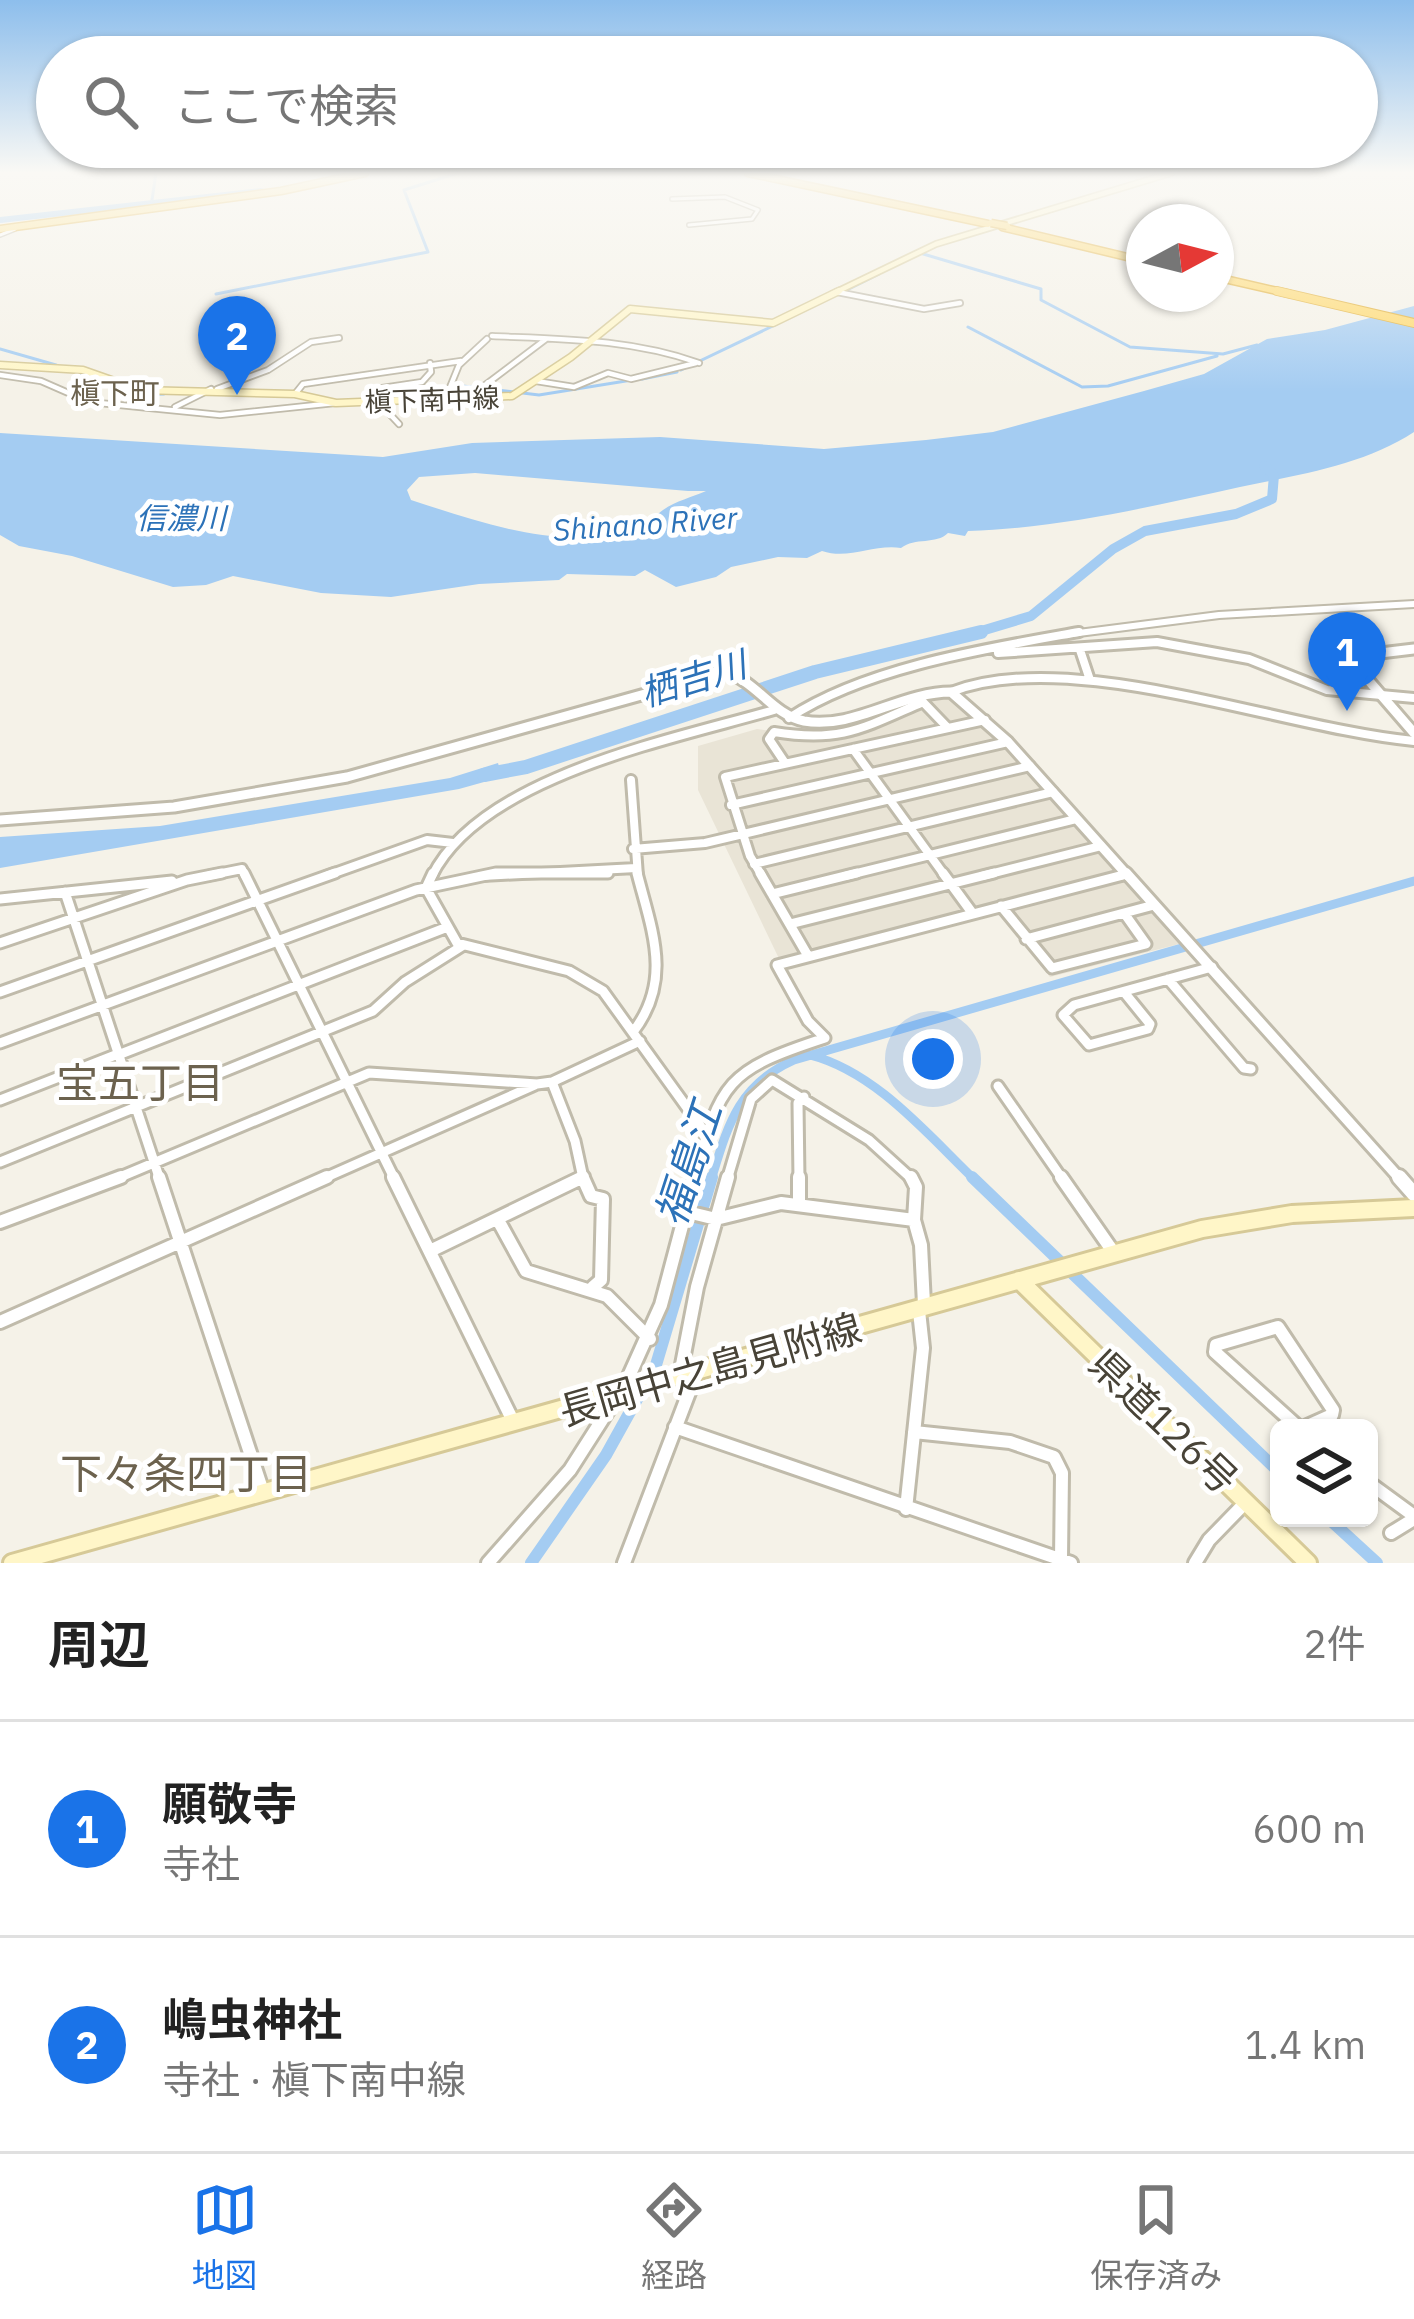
<!DOCTYPE html>
<html lang="ja">
<meta charset="utf-8">
<style>
:root{--surface:#fff;--page:#f2f2f2;--text:#222;--muted:#767676;--line:#e0e0e0;--accent:#1a73e8}
body{margin:0;font-family:"IBM Plex Sans","Noto Sans JP",sans-serif;background:var(--page);color:var(--text)}
.controls{position:absolute;right:36px;bottom:36px;display:grid;overflow:hidden;border-radius:18px;box-shadow:0 3px 9px #0004}
.controls button{width:108px;height:108px;display:grid;place-items:center;padding:0;border:0;border-bottom:3px solid var(--line);background:var(--surface);color:var(--text);font:60px sans-serif}
.compass{position:absolute;left:1126px;top:204px;width:108px;height:108px;border-radius:50%;background:var(--surface);box-shadow:0 3px 9px #0004;rotate:83deg}
.you{position:absolute;left:933px;top:1059px;width:42px;height:42px;margin:-30px;border:9px solid #fff;border-radius:50%;background:#1a73e8;box-shadow:0 0 0 18px #1a73e833}
.badge{display:grid;place-items:center;width:78px;height:78px;border-radius:50%;background:var(--accent);color:#fff;font-size:39px;font-weight:700}
.pin{position:absolute;translate:-50% -99px;filter:drop-shadow(0 3px 6px #0008)}
.pin::after{content:'';position:absolute;top:63px;width:42px;height:36px;background:inherit;clip-path:polygon(0 0,100% 0,50% 100%)}
.list{margin:0;padding:0;list-style:none}
h2{display:flex;justify-content:space-between;align-items:center;height:156px;margin:0;padding:0 48px;font-size:51px}
h2 small{font-size:39px;font-weight:400;color:var(--muted)}
.list li{display:grid;grid-template-columns:78px 1fr auto;gap:36px;align-items:center;box-sizing:border-box;height:216px;padding:0 48px;border-top:3px solid var(--line)}
.list b{display:block;font-size:45px;white-space:nowrap}
.list p{margin:0;font-size:39px;white-space:nowrap;color:var(--muted)}
.list em{font-size:39px;font-style:normal;color:var(--muted)}
.icon{flex:none;width:66px;height:66px;fill:none;stroke:currentColor;stroke-width:2;stroke-linecap:round;stroke-linejoin:round}
.map{position:relative;flex:none;width:1414px;height:1563px;overflow:hidden}
.search{position:absolute;background:var(--surface);box-shadow:0 3px 9px #0004;left:36px;right:36px;top:36px;height:132px;display:flex;align-items:center;gap:30px;box-sizing:border-box;padding:0 42px;border-radius:66px;color:var(--muted);font-size:45px}
.sheet{height:588px;background:var(--surface)}
nav{display:flex;justify-content:space-around;align-items:center;box-sizing:border-box;height:168px;border-top:3px solid var(--line);background:var(--surface);font-size:33px;color:var(--muted)}
nav a{display:grid;justify-items:center;gap:6px}
nav .on{color:var(--accent)}
.map>svg:first-child{display:block}
.residential{fill:#e9e4d6}
.water{fill:#a4ccf2;fill-rule:evenodd}
.lines{fill:none;stroke-linecap:round;stroke-linejoin:round}
.stream{stroke:#a4ccf2;stroke-width:3}
.canal-far1{stroke:#a4ccf2;stroke-width:9}
.canal{stroke:#a4ccf2;stroke-width:12}
.river-far2{stroke:#a4ccf2;stroke-width:6}
.river-far1{stroke:#a4ccf2;stroke-width:10}
.river{stroke:#a4ccf2;stroke-width:14}
.minor-far5-casing{stroke:#c0bbab;stroke-width:6}
.minor-far4-casing{stroke:#c0bbab;stroke-width:8}
.minor-far3-casing{stroke:#c0bbab;stroke-width:10}
.minor-far2-casing{stroke:#c0bbab;stroke-width:14}
.minor-far1-casing{stroke:#c0bbab;stroke-width:15}
.minor-casing{stroke:#c0bbab;stroke-width:18}
.tertiary-far2-casing{stroke:#c0bbab;stroke-width:15}
.tertiary-far1-casing{stroke:#c0bbab;stroke-width:16}
.tertiary-casing{stroke:#c0bbab;stroke-width:20}
.secondary-far2-casing{stroke:#d6c997;stroke-width:8}
.secondary-far1-casing{stroke:#d6c997;stroke-width:9}
.secondary-casing{stroke:#d6c997;stroke-width:22}
.trunk-casing{stroke:#e2af35;stroke-width:9}
.motorway-far1-casing{stroke:#e2af35;stroke-width:9}
.motorway-casing{stroke:#e2af35;stroke-width:10}
.minor-far5{stroke:#fff;stroke-width:3}
.minor-far4{stroke:#fff;stroke-width:4.5}
.minor-far3{stroke:#fff;stroke-width:6}
.minor-far2{stroke:#fff;stroke-width:8}
.minor-far1{stroke:#fff;stroke-width:9}
.minor{stroke:#fff;stroke-width:12}
.tertiary-far2{stroke:#fff;stroke-width:9}
.tertiary-far1{stroke:#fff;stroke-width:10}
.tertiary{stroke:#fff;stroke-width:14}
.secondary-far2{stroke:#fff6c8;stroke-width:4.5}
.secondary-far1{stroke:#fff6c8;stroke-width:6}
.secondary{stroke:#fff6c8;stroke-width:16}
.trunk{stroke:#ffe080;stroke-width:6}
.motorway-far1{stroke:#ffd869;stroke-width:6}
.motorway{stroke:#ffd869;stroke-width:8}
.motorway-bridge-casing{stroke:#e2af35;stroke-width:9;stroke-linecap:butt}
.motorway-bridge{stroke:#ffd869;stroke-width:6}
.labels{text-anchor:middle;dominant-baseline:central;stroke-width:10;stroke-linejoin:round;paint-order:stroke}
.far-street-label{font-size:27px;fill:#484337;stroke:#fff}
.far-neighbourhood-label{font-size:30px;fill:#6c624e;stroke:#fff}
.far-water-label{font-size:30px;font-style:italic;fill:#2c72b8;stroke:#fff}
.water-label{font-size:36px;font-style:italic;fill:#2c72b8;stroke:#fff}
.near-street-label{font-size:39px;fill:#484337;stroke:#fff}
.near-neighbourhood-label{font-size:42px;fill:#6c624e;stroke:#fff}
.near-water-label{font-size:42px;font-style:italic;fill:#2c72b8;stroke:#fff}
</style>
<div class="map">
<svg width="1414" height="1563" viewBox="0 0 1414 1563">
<rect width="100%" height="100%" fill="#f5f2e8"/>
<path class="residential" d="M943,695L960,701L1023,763L1183,943L1050,977L1000,913L784,969L698,790V746L757,729L810,736L868,725L895,708Z"/>
<path class="water" d="M1414,306V432C1364,465 1298,475 1240,487C1149,507 1061,528 968,531L965,536L948,533C936,545 915,537 901,548C873,544 849,560 822,551L807,558L778,557L731,567L716,577L676,587L645,570L635,576L567,574L559,580L479,584L391,597L321,593L233,576L206,585L173,587L72,556L19,546L0,535V433L383,457L472,443L660,437L824,449L926,440L993,432L1144,391L1204,374L1267,339L1325,330ZM475,473L688,491H706C692,497 676,501 663,510C656,515 648,523 640,526C568,555 480,522 411,500L407,490L419,477Z
M498,763L502,777L459,789L0,868V837L160,826L450,778Z"/>
<g class="lines">
<path class="stream" d="M152,200L156,173
M920,253L1041,289V300L1130,347L1223,354L1257,345
M845,291L879,274
M216,294L428,252L404,190L458,173
M968,327L1082,387L1108,386L1217,356
M0,349L56,365
M681,370L777,324
M76,372L133,395L164,394
M642,379L677,372
M419,397L454,385L539,395L632,380"/>
<path class="canal-far1" d="M810,1055C876,1072 927,1134 975,1180
M711,1180C728,1125 738,1085 794,1060L1414,881"/>
<path class="canal" d="M972,1177L1279,1472
M1328,1518L1377,1563
M531,1563L606,1455L656,1365L712,1177"/>
<path class="river-far2" d="M0,220L261,191"/>
<path class="river-far1" d="M968,635L1031,616L1113,549L1145,531L1236,514L1272,499L1274,475L1264,466"/>
<path class="river" d="M484,775L526,767L815,672L981,632"/>
<defs>
<path id="minor-far5" d="M672,199L725,197L758,210
M689,225L752,219L758,210
M0,235L15,229
M837,292L848,294"/>
<path id="minor-far4" d="M837,292L924,309L960,303
M492,336C563,339 631,339 699,363
M0,375L41,381L89,402L220,415L335,403
M536,381L574,387L608,373L631,379L696,363
M217,389L268,370L311,342L339,338
M295,394L303,384L461,361
M472,395L546,339
M446,397L459,365L487,339
M175,407L211,389
M399,424L385,409L382,388L422,382L431,372L430,363"/>
<path id="minor-far3" d="M1063,635L1219,615L1414,604"/>
<path id="minor-far2" d="M1080,650L1090,680
M998,653L1157,642L1249,659L1327,690L1414,698
M951,692C1071,645 1283,729 1414,741
M789,718C866,667 989,648 1079,632
M853,749L945,876
M785,763L769,739L774,732C841,743 863,728 923,702L946,726
M631,780L638,876
M731,805L1008,742
M633,849L705,843L1030,766
M754,864L1053,792
M207,876L242,869L245,876
M326,876L427,840L453,843
M432,876C481,776 675,739 774,710
M482,876L636,868
M762,876L750,856L725,777L985,720
M845,876L1076,819
M982,876L1101,846
M1120,876L1127,874"/>
<path id="minor-far1" d="M244,873L395,1180
M433,873L426,888L457,943L569,971L603,991L706,1134
M760,873L808,956
M943,873L973,914
M65,892L160,1180
M772,894L857,873
M0,899L172,881
M1001,906L1052,968L1146,944L1124,913
M790,924L994,873
M1026,939L1154,905
M0,943L187,880L222,873
M1168,979L1244,1068L1251,1069
M0,992L335,873
M1124,992L1150,1024L1148,1029L1089,1045L1063,1015L1074,1005L1212,967
M633,1032C673,980 652,931 637,873
M0,1043L416,890L496,873H608
M118,1055L445,928
M552,1082L575,1141L583,1178L579,1180
M998,1086L1063,1180
M0,1100L118,1054
M0,1162L373,1011L405,982L462,946
M113,1180L369,1073L537,1084L552,1082L640,1041
M320,1180L535,1085
M694,1180C720,1081 727,1070 825,1038L808,1021L777,965L1127,874
M727,1180L751,1099L772,1080L869,1140L913,1180
M799,1180L798,1103L804,1097"/>
<path id="minor" d="M159,1177L263,1492
M393,1177L513,1421
M799,1177V1204
M911,1177L916,1187L914,1220L921,1245L924,1304
M1061,1177L1114,1253
M583,1178L591,1196L603,1199L601,1280L593,1287
M683,1211L716,1219L781,1203L914,1220
M498,1220L526,1271L607,1296L650,1339
M0,1222L121,1177
M430,1251L583,1177
M0,1322L327,1177
M680,1375L697,1287L728,1177
M625,1385L661,1305L695,1177
M675,1427L1071,1563
M1299,1428L1215,1352L1216,1345L1278,1327L1333,1410L1332,1415L1303,1428
M914,1432L1010,1442L1054,1457L1062,1473L1061,1559
M1369,1483L1414,1516
M906,1509L923,1348L919,1311
M1391,1533L1414,1519
M488,1563L570,1470L616,1398
M624,1563L696,1374
M1195,1563L1209,1540L1245,1503"/>
<path id="tertiary-far2" d="M1414,649L1372,654L1359,662L1363,674L1414,733
M0,820L174,807L347,777L724,672C756,680 771,714 804,721C853,730 901,692 951,692L1008,742L1128,876"/>
<path id="tertiary-far1" d="M1126,873L1401,1180"/>
<path id="tertiary" d="M1399,1177L1414,1194"/>
<path id="secondary-far2" d="M832,294L936,244L1171,173"/>
<path id="secondary-far1" d="M0,365L83,370L140,390L295,394L336,403L512,396L571,357L630,309L773,323L839,291"/>
<path id="secondary" d="M1019,1280L1308,1563
M12,1563L1202,1229L1292,1214L1414,1208"/>
<path id="trunk" d="M0,229L281,191L365,173"/>
<path id="motorway-far1" d="M748,173L988,224
M1002,227L1144,261
M1216,277L1290,294"/>
<path id="motorway" d="M1277,291L1414,323"/>
</defs>
<use href="#minor-far5" class="minor-far5-casing"/>
<use href="#minor-far4" class="minor-far4-casing"/>
<use href="#minor-far3" class="minor-far3-casing"/>
<use href="#minor-far2" class="minor-far2-casing"/>
<use href="#minor-far1" class="minor-far1-casing"/>
<use href="#minor" class="minor-casing"/>
<use href="#tertiary-far2" class="tertiary-far2-casing"/>
<use href="#tertiary-far1" class="tertiary-far1-casing"/>
<use href="#tertiary" class="tertiary-casing"/>
<use href="#secondary-far2" class="secondary-far2-casing"/>
<use href="#secondary-far1" class="secondary-far1-casing"/>
<use href="#secondary" class="secondary-casing"/>
<use href="#trunk" class="trunk-casing"/>
<use href="#motorway-far1" class="motorway-far1-casing"/>
<use href="#motorway" class="motorway-casing"/>
<use href="#minor-far5" class="minor-far5"/>
<use href="#minor-far4" class="minor-far4"/>
<use href="#minor-far3" class="minor-far3"/>
<use href="#minor-far2" class="minor-far2"/>
<use href="#minor-far1" class="minor-far1"/>
<use href="#minor" class="minor"/>
<use href="#tertiary-far2" class="tertiary-far2"/>
<use href="#tertiary-far1" class="tertiary-far1"/>
<use href="#tertiary" class="tertiary"/>
<use href="#secondary-far2" class="secondary-far2"/>
<use href="#secondary-far1" class="secondary-far1"/>
<use href="#secondary" class="secondary"/>
<use href="#trunk" class="trunk"/>
<use href="#motorway-far1" class="motorway-far1"/>
<use href="#motorway" class="motorway"/>
<defs>
<path id="motorway-bridge" d="M991,223L1007,226"/>
</defs>
<use href="#motorway-bridge" class="motorway-bridge-casing"/>
<use href="#motorway-bridge" class="motorway-bridge"/>
</g>
<linearGradient id="sky" x2="0" y2="1"><stop stop-color="#8dbeec"/><stop offset="0.44" stop-color="#faf9f5"/><stop offset="1" stop-color="#faf9f5" stop-opacity="0"/></linearGradient>
<rect width="1414" height="392" fill="url(#sky)"/>
<g class="labels">
<g class="far-street-label">
<text transform="translate(432 399) rotate(-2)">槇下南中線</text>
</g>
<g class="far-neighbourhood-label">
<text x="115" y="392">槇下町</text>
</g>
<g class="far-water-label">
<text x="181" y="517">信濃川</text>
<text transform="translate(645 523) rotate(-4)">Shinano River</text>
</g>
<g class="water-label">
<text transform="translate(693 678) rotate(-17)">栖吉川</text>
</g>
<g class="near-street-label">
<text transform="translate(710 1369) rotate(-16)">長岡中之島見附線</text>
<text transform="translate(1164 1421) rotate(44)">県道126号</text>
</g>
<g class="near-neighbourhood-label">
<text x="140" y="1082">宝五丁目</text>
<text x="186" y="1473">下々条四丁目</text>
</g>
<g class="near-water-label">
<text transform="translate(688 1164) rotate(-72)">福島江</text>
</g>
</g>
</svg>
<div class="controls">
<button><svg class="icon" aria-label="layers" viewBox="0 0 24 24"><path d="M12 4l9 5-9 5-9-5zM3 14l9 5 9-5"/></svg></button>
</div>
<svg class="compass" viewBox="-18 -18 36 36"><path d="M0-13l5 13h-10z" fill="#e53935"/><path d="M0 13l5-13h-10z" fill="#767676"/></svg>
<div class="you"></div>
<div class="pin badge" style="left:1347px;top:711px">1</div>
<div class="pin badge" style="left:237px;top:395px">2</div>
<div class="search"><svg class="icon" aria-label="search" viewBox="0 0 24 24"><circle cx="10" cy="10" r="6"/><path d="M15 15l6 6"/></svg>ここで検索</div>
</div>
<section class="sheet">
<h2>周辺<small>2件</small></h2>
<ul class="list">
<li><span class="badge">1</span><div><b>願敬寺</b><p>寺社</p></div><em>600 m</em></li>
<li><span class="badge">2</span><div><b>嶋虫神社</b><p>寺社 · 槇下南中線</p></div><em>1.4 km</em></li>
</ul>
</section>
<nav>
<a class="on"><svg class="icon" aria-label="map" viewBox="0 0 24 24"><path d="M3 6l6-2 6 2 6-2v14l-6 2-6-2-6 2zM9 4v14M15 6v14"/></svg>地図</a>
<a><svg class="icon" aria-label="directions" viewBox="0 0 24 24"><path d="M12 3l9 9-9 9-9-9zM9 14v-3h6M13 9l2 2-2 2"/></svg>経路</a>
<a><svg class="icon" aria-label="saved" viewBox="0 0 24 24"><path d="M7 4h10v16l-5-4-5 4z"/></svg>保存済み</a>
</nav>
